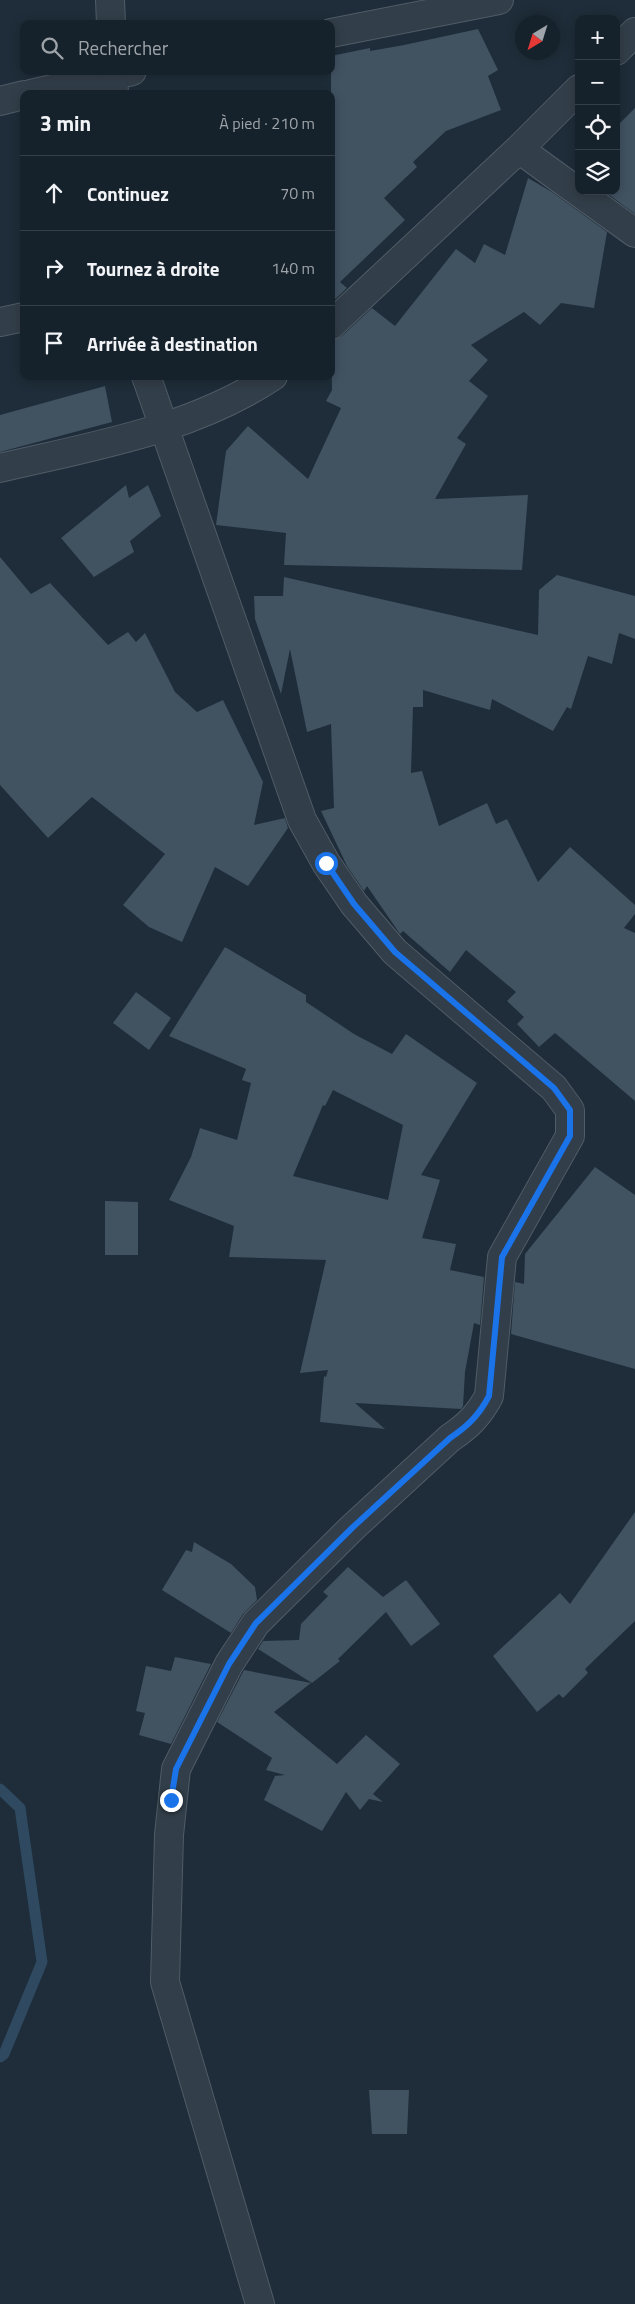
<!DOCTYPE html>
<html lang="fr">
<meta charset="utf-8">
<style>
:root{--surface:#16222b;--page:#232f37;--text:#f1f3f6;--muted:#9ea4a9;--line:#353f47}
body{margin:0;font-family:"Titillium Web",sans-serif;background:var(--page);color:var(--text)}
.controls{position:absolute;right:15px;top:15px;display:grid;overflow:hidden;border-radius:10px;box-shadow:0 2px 12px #0003}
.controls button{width:45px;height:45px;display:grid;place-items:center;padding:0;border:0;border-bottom:1px solid var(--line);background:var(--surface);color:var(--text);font:25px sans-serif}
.compass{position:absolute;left:515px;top:15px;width:45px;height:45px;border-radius:50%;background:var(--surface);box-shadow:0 2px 12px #0003;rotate:218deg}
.stop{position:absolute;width:15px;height:15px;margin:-11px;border:4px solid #1a73e8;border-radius:50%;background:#fff}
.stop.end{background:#1a73e8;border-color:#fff;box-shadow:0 1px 5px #0008}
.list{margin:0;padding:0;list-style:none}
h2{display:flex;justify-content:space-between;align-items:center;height:65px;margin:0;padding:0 20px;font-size:21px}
h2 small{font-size:16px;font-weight:400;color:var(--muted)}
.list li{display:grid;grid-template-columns:32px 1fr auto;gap:15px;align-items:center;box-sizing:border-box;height:75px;padding:0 20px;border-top:1px solid var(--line)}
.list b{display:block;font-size:19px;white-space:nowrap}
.list em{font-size:16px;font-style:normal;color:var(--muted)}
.icon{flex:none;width:28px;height:28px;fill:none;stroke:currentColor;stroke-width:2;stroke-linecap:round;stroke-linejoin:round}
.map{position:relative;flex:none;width:635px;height:2304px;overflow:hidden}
.search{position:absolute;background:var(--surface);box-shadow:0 2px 12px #0003;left:20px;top:20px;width:315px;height:55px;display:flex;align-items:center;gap:12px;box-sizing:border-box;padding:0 18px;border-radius:10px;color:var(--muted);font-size:19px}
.panel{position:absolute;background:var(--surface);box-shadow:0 2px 12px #0003;left:20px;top:90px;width:315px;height:290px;border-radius:10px}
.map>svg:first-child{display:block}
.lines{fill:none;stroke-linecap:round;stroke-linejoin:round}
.stream{stroke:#2f4960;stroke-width:11}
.building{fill:#415261;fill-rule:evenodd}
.minor-casing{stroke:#505c67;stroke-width:30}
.tertiary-casing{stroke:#505c67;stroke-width:30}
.minor{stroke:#323e49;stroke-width:28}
.tertiary{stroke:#323e49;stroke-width:28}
.route{stroke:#1a73e8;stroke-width:6}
</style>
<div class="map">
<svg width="635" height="2304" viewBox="0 0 635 2304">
<rect width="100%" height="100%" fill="#1e2d39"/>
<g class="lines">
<path class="stream" d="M0,1789L20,1808L42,1962L4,2054L0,2057"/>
</g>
<path class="building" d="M478,29L498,70L488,76L501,110L446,131L413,162L417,167L384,198L405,220L340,282L347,288L331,303V56L370,48V51L404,45Z
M635,108V214L604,191H616V127Z
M528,178L552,192L607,232L594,308L561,303L540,325L524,312L471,345L488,360L469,381L488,396L457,438L466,444L435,499L528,495L522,570L284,565L286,533L216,525L226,451L248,426L308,479L341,408L326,401L332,390L331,340L342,336L372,308L395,326L456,249L475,263L484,244L505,255Z
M105,386L112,422L0,452V415Z
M126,485L129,498L148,485L161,516L130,541L134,552L94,577L61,538Z
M0,557L31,594L50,583L108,645L128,632L136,642L145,633L175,692L197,712L223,700L263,782L254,825L285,818L288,828L248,886L215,867L182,942L149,927L123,905L165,854L92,797L48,838L0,785Z
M557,575L635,596V639L619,633L612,664L588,656L571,709L567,707L553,731L492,699L490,710L423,690V707H413L411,773L422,771L439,826L487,803L496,824L507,819L538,882L570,847L635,905V914L624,928L635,933V1101L555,1033L539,1047L517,1024L524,1017L507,1001L516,992L466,950L450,972L403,931L400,934L367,886L364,891L347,866L321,811L334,808L331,724L307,732L290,649L281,694L255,619L254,596H283L284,577L538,635L539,590Z
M225,947L306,995V1002L354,1034L392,1054L406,1034L477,1083L421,1175L440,1180L422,1238L456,1244L450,1270L484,1277L480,1325L474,1323L465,1372L463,1406L461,1409L355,1403L385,1429L320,1422L324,1376L326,1377L328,1370L300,1373L326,1260L229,1257L234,1226L169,1200L191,1157L200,1128L237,1140L251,1083L242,1080L246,1069L169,1036ZM333,1090L403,1125L388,1200L293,1176L323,1105L325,1106Z
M136,992L171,1018L149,1050L113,1023Z
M595,1167L635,1195V1369L511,1334L515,1282L524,1284L525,1254Z
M105,1201L138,1202V1255H105Z
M635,1512V1621L585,1669L588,1673L563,1698L559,1694L537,1712L493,1656L560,1593L570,1604Z
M194,1542L231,1564L255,1587L257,1600L243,1614L231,1633L162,1590L186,1550L192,1552Z
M348,1567L383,1597L406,1580L440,1624L411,1646L386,1612L338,1659L340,1661L312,1683L258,1649L263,1641L299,1640L301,1624L328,1596L323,1592Z
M175,1657L211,1664L171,1744L139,1735L145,1713L136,1711L146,1666L171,1671Z
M244,1670L311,1683L274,1712L337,1764L366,1735L400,1764L373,1794L383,1802L369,1799L360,1810L346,1792L322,1831L264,1800L275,1776L285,1775L266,1770L272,1758L217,1722Z
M369,2090H409L407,2134H372Z"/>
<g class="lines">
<defs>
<path id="minor" d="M331,33L499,0
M616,51L635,32
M31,94L132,71
M0,101L24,95
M519,149L635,233
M0,322L24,317
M331,325L519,149L579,89
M0,468C93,446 192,430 273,376"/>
<path id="tertiary" d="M110,0L111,24
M113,71L114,94
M146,376L302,820L326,863L354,904L395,952L554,1088L570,1110V1136L502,1257L489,1396C479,1415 468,1426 450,1438L352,1528L256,1623L229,1664L176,1769L169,1835L165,1982L260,2304"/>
</defs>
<use href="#minor" class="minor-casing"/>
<use href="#tertiary" class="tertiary-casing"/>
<use href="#minor" class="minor"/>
<use href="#tertiary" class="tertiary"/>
</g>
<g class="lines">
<path class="route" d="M171,1800L176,1769L229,1664L256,1623L352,1528L450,1438C468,1426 479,1415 489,1396L502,1257L570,1136V1110L554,1088L395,952L354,904L326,863"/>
</g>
</svg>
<div class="controls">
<button>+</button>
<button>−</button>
<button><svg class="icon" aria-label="locate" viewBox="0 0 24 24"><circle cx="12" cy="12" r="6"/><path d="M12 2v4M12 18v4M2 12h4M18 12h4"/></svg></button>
<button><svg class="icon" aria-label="layers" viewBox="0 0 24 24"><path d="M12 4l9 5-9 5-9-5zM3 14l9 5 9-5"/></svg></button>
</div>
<svg class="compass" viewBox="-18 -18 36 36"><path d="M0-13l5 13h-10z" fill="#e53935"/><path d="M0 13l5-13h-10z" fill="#9ea4a9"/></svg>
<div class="stop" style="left:326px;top:863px"></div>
<div class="stop end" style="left:171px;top:1800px"></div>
<div class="search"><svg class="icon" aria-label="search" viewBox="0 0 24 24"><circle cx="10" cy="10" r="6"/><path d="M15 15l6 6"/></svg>Rechercher</div>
<section class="panel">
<h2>3 min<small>À pied · 210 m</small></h2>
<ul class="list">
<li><svg class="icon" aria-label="ahead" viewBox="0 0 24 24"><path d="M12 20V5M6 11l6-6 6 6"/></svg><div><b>Continuez</b></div><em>70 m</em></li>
<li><svg class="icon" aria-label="right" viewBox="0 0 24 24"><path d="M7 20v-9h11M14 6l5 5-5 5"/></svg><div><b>Tournez à droite</b></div><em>140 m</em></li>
<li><svg class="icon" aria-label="arrive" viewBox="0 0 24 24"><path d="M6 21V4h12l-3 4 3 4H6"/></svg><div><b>Arrivée à destination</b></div></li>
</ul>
</section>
</div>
